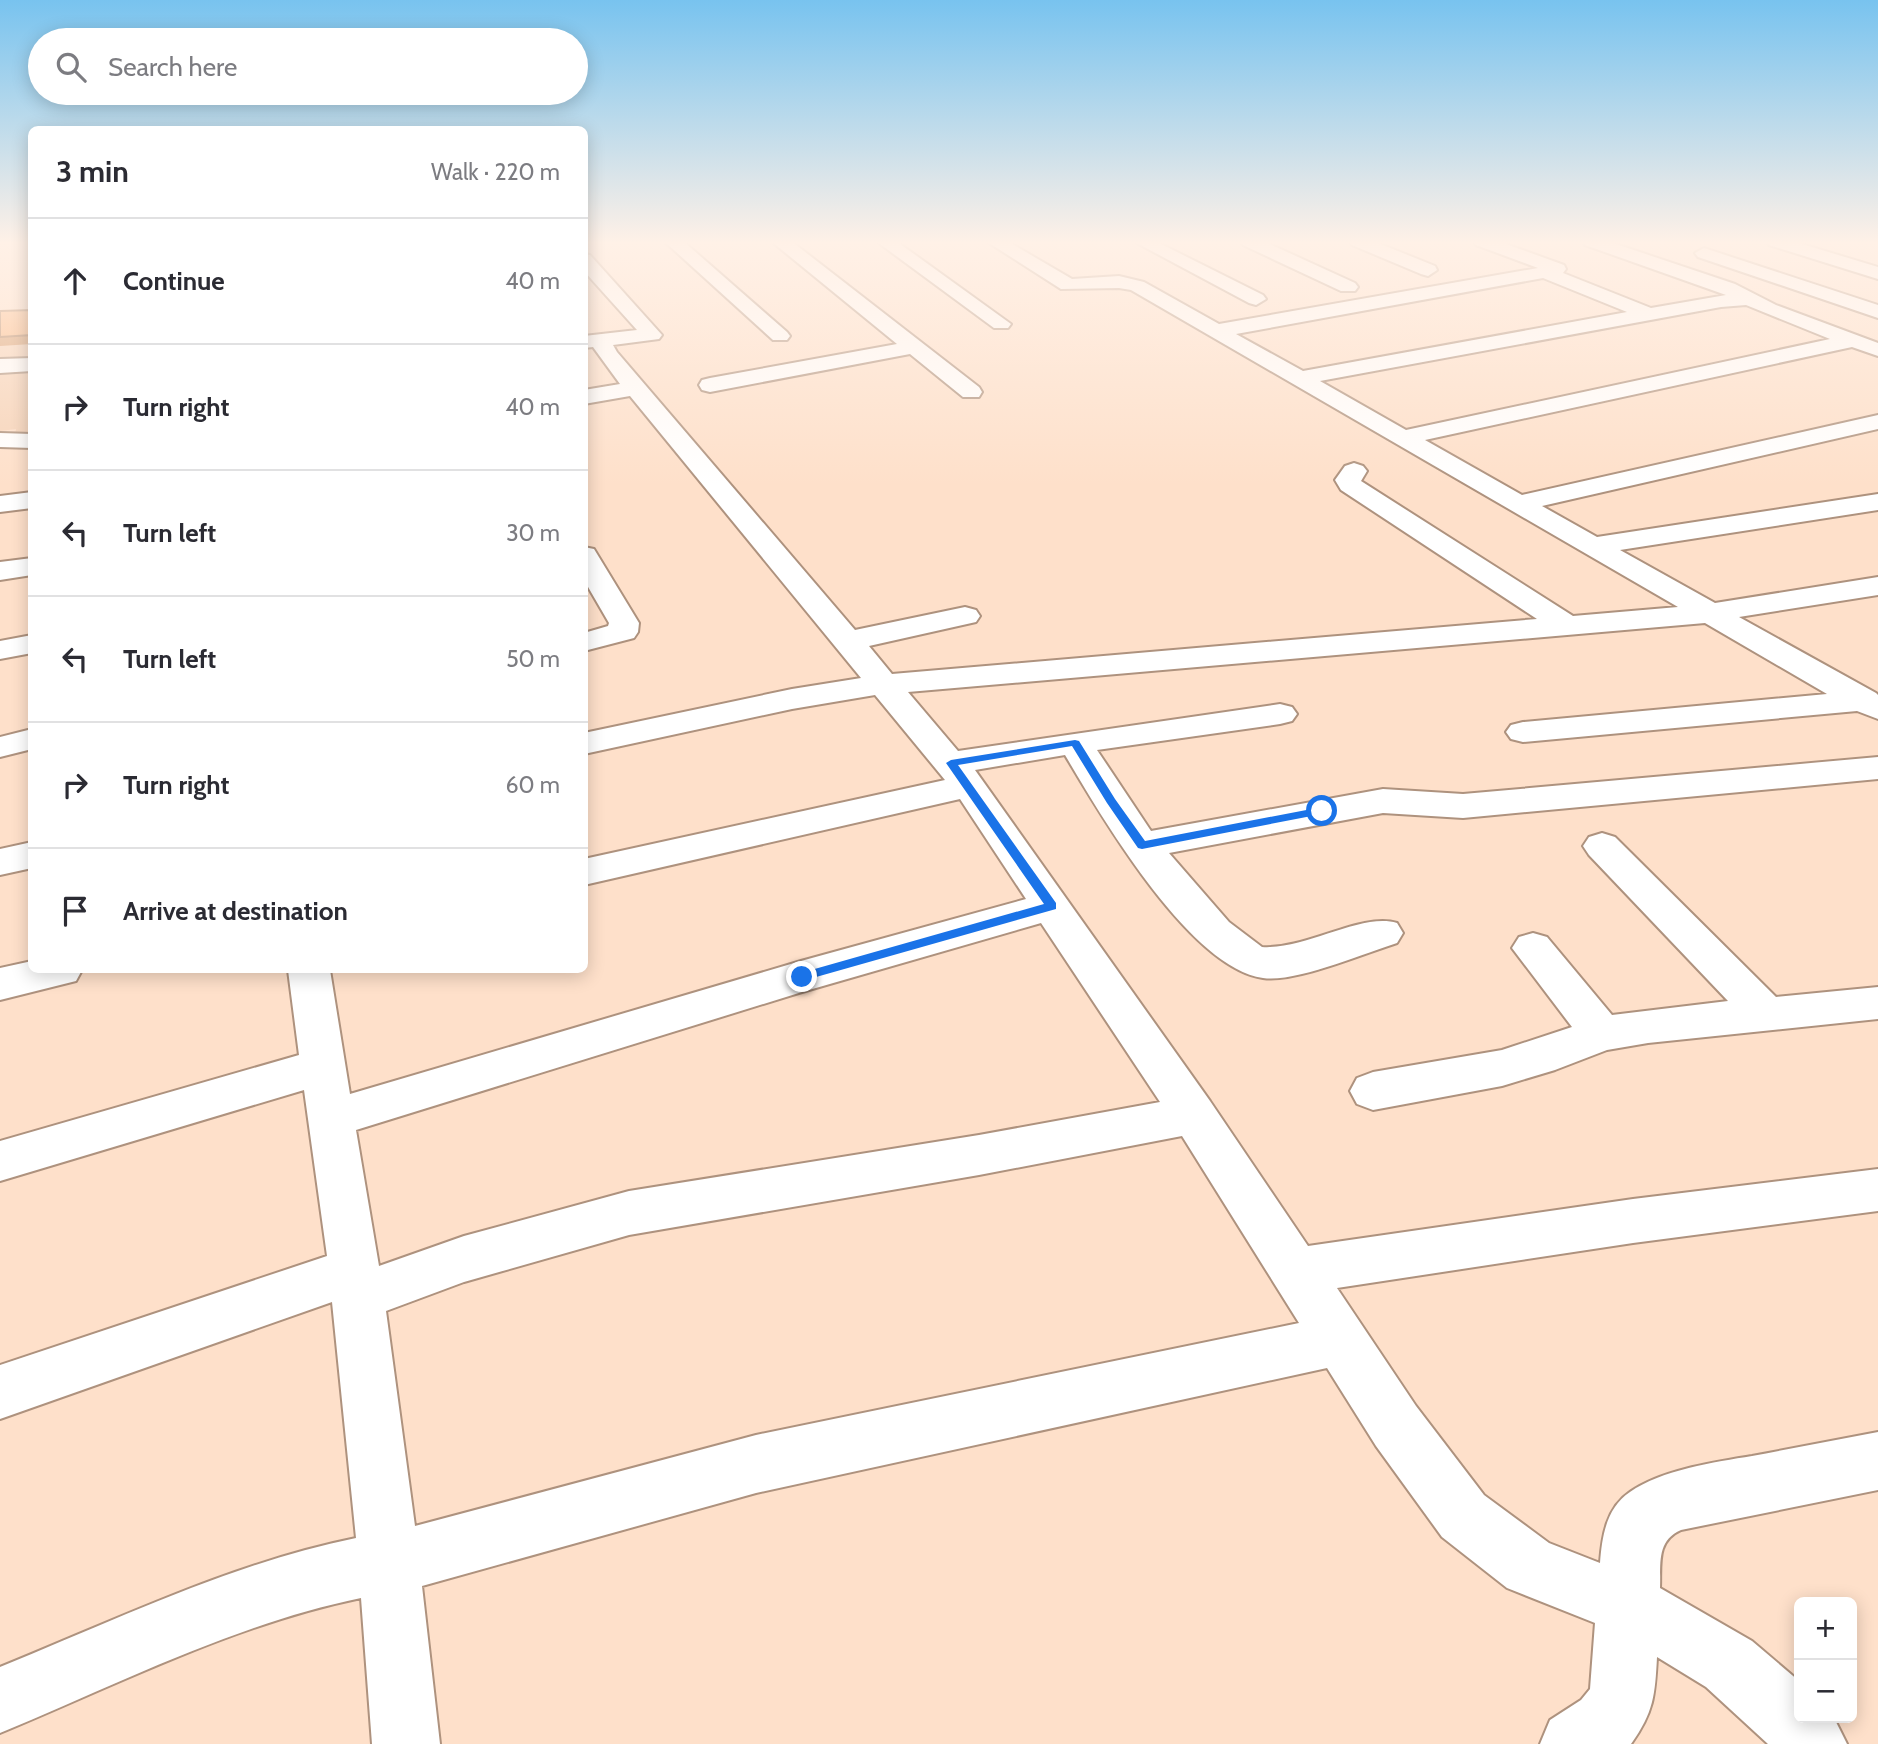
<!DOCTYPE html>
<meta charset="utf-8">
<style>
:root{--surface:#fff;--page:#f2f2f3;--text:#2b2b33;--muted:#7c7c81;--line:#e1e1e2}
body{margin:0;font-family:Cabin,sans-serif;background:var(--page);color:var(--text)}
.controls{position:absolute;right:21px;bottom:21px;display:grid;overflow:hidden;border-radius:10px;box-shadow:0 4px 18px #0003}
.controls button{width:63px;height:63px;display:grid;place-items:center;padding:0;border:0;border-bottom:2px solid var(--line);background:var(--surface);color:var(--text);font:35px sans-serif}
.stop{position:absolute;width:21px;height:21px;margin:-16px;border:5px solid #1a73e8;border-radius:50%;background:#fff}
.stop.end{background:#1a73e8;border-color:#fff;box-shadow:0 2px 7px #0008}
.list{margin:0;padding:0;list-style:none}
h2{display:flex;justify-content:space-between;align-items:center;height:91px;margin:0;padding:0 28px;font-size:30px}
h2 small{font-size:23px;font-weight:400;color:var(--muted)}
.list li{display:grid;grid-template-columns:46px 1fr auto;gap:21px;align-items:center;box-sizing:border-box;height:126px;padding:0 28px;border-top:2px solid var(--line)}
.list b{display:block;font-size:26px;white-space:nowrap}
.list em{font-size:23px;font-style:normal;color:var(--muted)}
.icon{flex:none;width:38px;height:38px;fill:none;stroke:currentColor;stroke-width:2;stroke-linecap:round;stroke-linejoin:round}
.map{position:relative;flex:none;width:1878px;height:1744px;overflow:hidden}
.search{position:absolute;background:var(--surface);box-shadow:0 4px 18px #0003;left:28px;top:28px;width:560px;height:77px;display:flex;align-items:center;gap:18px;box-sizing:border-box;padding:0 24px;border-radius:38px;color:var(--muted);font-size:26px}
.panel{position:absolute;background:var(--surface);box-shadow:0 4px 18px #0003;left:28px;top:126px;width:560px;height:847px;border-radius:10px}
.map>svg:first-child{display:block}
.built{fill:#f6d3b8}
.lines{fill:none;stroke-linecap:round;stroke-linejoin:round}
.minor-casing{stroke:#ae927e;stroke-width:4}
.minor{fill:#fff;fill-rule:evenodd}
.wall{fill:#d89d6d}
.building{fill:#fbb67f;stroke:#b07f59;stroke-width:2}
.route{fill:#1a73e8}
</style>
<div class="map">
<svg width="1878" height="1744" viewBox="0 0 1878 1744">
<rect width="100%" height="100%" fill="#fee0ca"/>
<path class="built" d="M31,317V438L14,439L16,429L0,431V319Z"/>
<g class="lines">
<defs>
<path id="minor" d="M664,241H683L787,332L790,336L787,340H773Z
M771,241H791L979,387L982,392L979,397H963L910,354L710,392L702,390L699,385L702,380L710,378L897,344Z
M876,241H896L1011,324L1008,328H994Z
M986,241H1007L1072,279L1119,276L1144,282L1219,324L1538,268L1476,245L1473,241H1498L1564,265L1566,269L1563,273L1651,308L1726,295L1585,245L1582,241H1607L1735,284L1776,305L1878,343V356L1852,347L1425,440L1522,495L1878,415V429L1542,506L1597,537L1878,494V510L1620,550L1715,603L1878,577V595L1739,617L1876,693L1878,695V719L1857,711L1523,742L1511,739L1506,732L1511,725L1523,722L1827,694L1705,623L908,692L958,751L1280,704L1292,707L1297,714L1292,721L1280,724L1097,750L1151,831L1383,789L1463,794L1878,757V779L1463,818L1383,813L1169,853L1229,922L1262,947C1305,950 1362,912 1397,923L1403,933L1397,943C1365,953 1295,983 1263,978C1190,968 1101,816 1065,755L975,770L1210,1101L1308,1246L1633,1199L1878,1169V1211L1633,1243L1337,1288L1416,1406L1484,1495L1549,1543L1600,1563C1602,1537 1606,1508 1630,1492C1661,1470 1715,1462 1752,1456C1794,1448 1836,1440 1878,1432V1490L1681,1530C1656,1541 1661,1564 1660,1588L1752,1641L1799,1681V1718H1834L1847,1744H1768L1706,1687L1657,1657C1655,1695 1654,1712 1631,1744H1540L1550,1720L1581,1700L1590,1689L1595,1623L1507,1588L1442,1537L1376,1446L1327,1368L756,1493L422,1586L440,1744H372L361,1598C235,1624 118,1684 0,1733V1667C116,1620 232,1563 356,1538L332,1302L0,1419V1365L327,1256L304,1090L0,1181V1141L299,1055L288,970H330L350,1094L801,961L1026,899L960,799L584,885V859L945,780L875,695L792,709L584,754V733L792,689L861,678L630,396L584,404V390L620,384L593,347L584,348V336L637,330L584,271V254L590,255L662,335L659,339L613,345L617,352L855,630L965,607L976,610L980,616L976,622L869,646L892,674L1537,619L1341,490L1335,480L1345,466L1354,463L1363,466L1367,471L1361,481L1573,616L1678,607L1131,290L1119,288L1061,289ZM1543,278L1627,312L1303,371L1236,334ZM1746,305L1830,339L1406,430L1320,381L1721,307ZM1041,923L1160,1102L979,1135L629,1191L464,1236L379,1266L356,1130L802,992ZM1182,1136L1299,1323L756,1435L415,1526L386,1311L464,1282L629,1235L979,1175Z
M1133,241H1155L1263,295L1266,299L1256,305L1249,303Z
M1240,241H1263L1355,283L1358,287L1355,291H1341L1243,245Z
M1349,241H1373L1435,266L1437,270L1428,276L1421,274L1352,245Z
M1766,241H1792L1878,267V279L1769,245Z
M1704,248L1878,305V318L1698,257L1695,253Z
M32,358V371L0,373V359Z
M0,433L32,434V448L0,447Z
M32,492V508L0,512V496Z
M584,547L594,549L639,623L638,632L634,638L584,651V633L608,626L609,623L584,580Z
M32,558V575L0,580V562Z
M32,635V653L0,659V641Z
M32,729V749L0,757V737Z
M1602,833L1615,837L1776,997L1878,987V1019L1648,1043L1607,1050L1555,1070L1502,1086L1373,1110L1357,1104L1350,1091L1357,1078L1373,1072L1502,1050L1572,1027L1512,948L1519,937L1533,933L1547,937L1612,1015L1728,1001L1589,855L1583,846L1589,837Z
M32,842V868L0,875V849Z
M32,961V970H82L76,981L0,1000V968Z"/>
</defs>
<use href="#minor" class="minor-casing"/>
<use href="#minor" class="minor"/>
</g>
<path class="wall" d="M32,310V344L0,346V311Z"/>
<path class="building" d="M32,310V335L0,337V311Z"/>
<linearGradient id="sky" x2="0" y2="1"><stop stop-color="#78c3ef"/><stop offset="0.5" stop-color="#fff1e7"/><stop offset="1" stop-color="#fff1e7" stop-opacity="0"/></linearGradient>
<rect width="1878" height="485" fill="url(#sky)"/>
<path class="route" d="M1075,740L1079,741L1115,799L1145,841L1322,807L1328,811L1322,814L1142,849L1138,848L1107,803L1072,746L958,765L1056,903V909L802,981L797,980V974L1044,904L946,763L951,760Z"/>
</svg>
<div class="controls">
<button>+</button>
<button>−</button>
</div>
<div class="stop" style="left:1322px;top:811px"></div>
<div class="stop end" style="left:802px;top:977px"></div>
<div class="search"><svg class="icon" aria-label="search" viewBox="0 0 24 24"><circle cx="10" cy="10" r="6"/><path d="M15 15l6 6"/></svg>Search here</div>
<section class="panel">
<h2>3 min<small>Walk · 220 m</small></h2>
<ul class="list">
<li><svg class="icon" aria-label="ahead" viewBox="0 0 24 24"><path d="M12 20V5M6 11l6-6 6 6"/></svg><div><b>Continue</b></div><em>40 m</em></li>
<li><svg class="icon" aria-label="right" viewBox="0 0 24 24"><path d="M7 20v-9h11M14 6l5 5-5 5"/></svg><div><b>Turn right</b></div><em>40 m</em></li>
<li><svg class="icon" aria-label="left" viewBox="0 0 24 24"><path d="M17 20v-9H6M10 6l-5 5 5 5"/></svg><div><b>Turn left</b></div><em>30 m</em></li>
<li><svg class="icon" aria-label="left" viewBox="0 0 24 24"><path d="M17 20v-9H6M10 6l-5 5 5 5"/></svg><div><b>Turn left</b></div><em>50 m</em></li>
<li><svg class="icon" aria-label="right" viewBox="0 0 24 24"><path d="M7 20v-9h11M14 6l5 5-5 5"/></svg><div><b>Turn right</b></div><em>60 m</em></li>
<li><svg class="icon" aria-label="arrive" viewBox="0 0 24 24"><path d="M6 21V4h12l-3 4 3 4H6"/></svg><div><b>Arrive at destination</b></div></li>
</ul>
</section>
</div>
